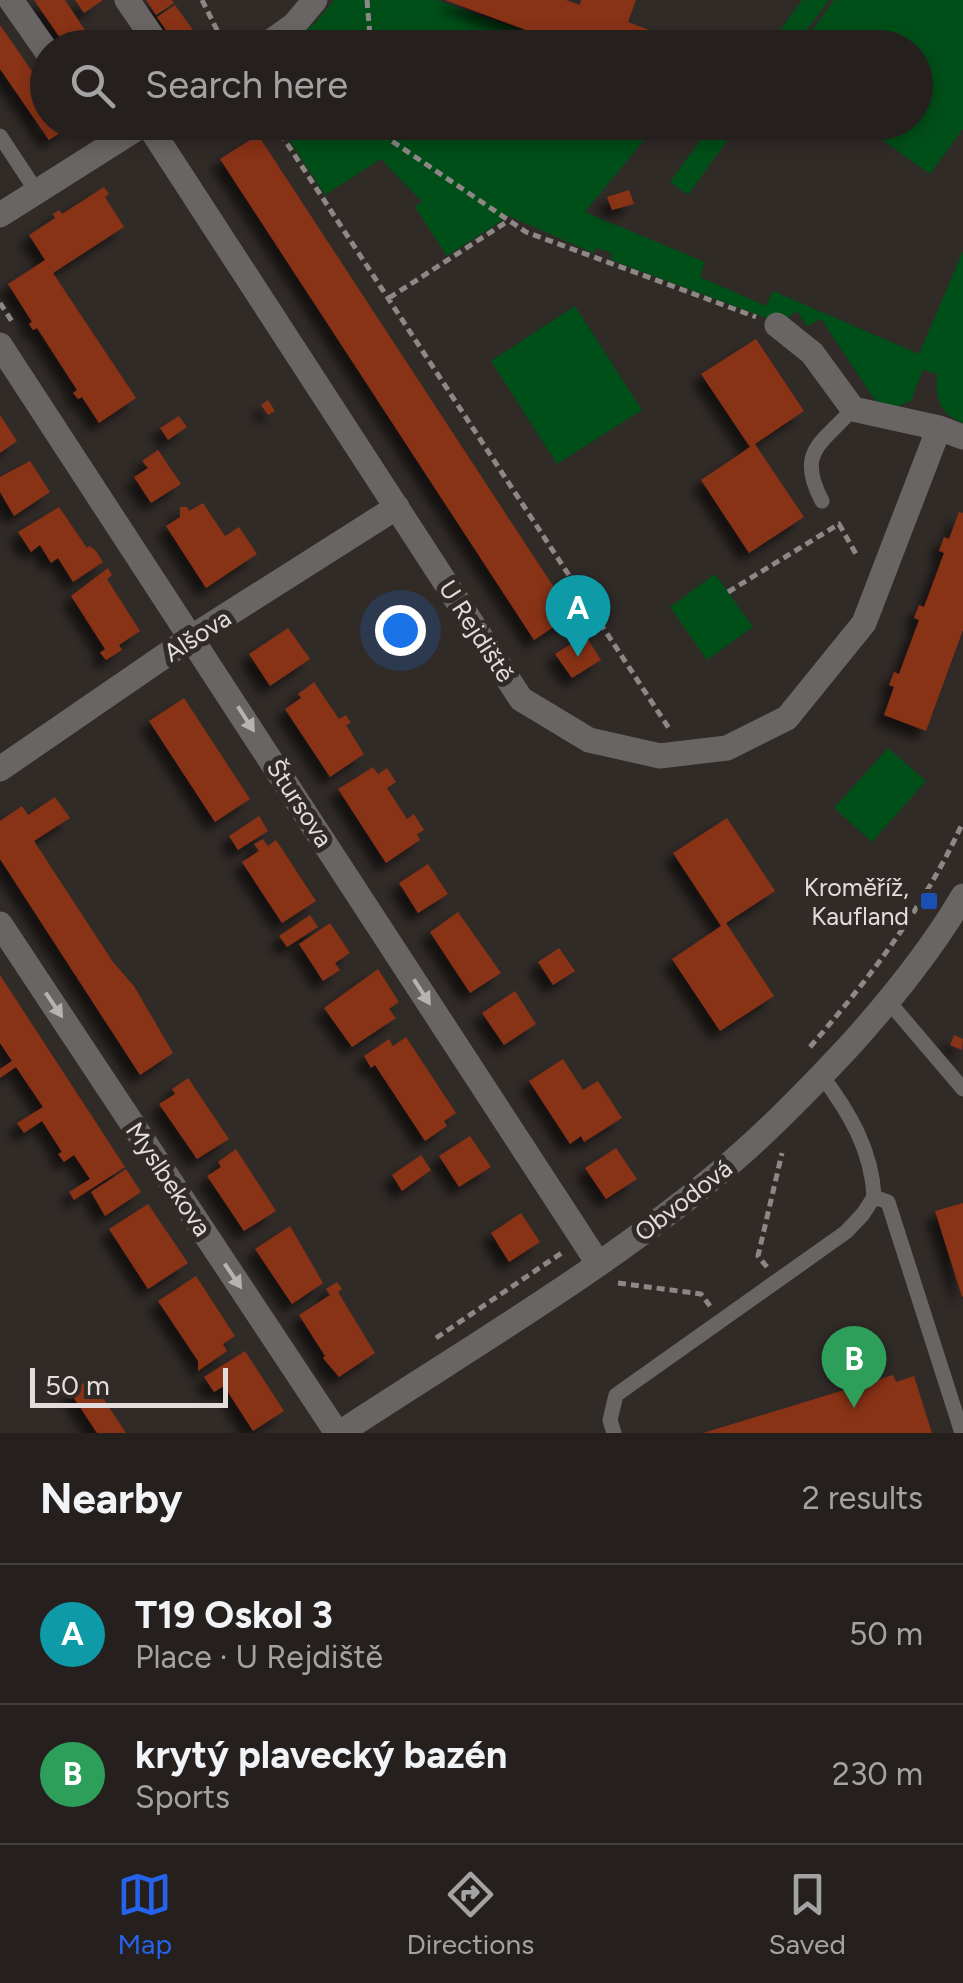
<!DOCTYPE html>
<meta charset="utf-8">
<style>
:root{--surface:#25201e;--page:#2d2827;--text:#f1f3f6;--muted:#a3a3a4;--line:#423e3c;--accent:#2563eb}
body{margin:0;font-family:Figtree,sans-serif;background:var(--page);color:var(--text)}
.scale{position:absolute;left:30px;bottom:25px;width:198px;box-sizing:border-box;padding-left:10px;border:5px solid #e2dddc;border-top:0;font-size:28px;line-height:35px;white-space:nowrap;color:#e2dddc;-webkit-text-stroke:8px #312b28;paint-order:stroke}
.you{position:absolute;left:400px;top:630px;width:35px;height:35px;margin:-25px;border:8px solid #fff;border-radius:50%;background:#1a73e8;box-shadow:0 0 0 15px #1a73e833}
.badge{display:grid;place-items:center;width:65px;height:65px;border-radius:50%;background:var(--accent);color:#fff;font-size:32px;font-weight:700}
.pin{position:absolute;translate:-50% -82px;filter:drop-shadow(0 2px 5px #0008)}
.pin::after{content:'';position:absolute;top:52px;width:35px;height:30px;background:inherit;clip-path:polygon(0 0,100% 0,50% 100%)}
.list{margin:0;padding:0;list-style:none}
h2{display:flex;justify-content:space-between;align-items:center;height:130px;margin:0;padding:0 40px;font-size:42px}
h2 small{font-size:32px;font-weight:400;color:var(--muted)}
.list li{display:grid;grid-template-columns:65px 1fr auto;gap:30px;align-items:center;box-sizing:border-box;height:140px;padding:0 40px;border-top:2px solid var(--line)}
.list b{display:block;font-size:38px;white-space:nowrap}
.list p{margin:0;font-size:32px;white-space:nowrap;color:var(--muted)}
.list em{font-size:32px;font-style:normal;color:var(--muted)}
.icon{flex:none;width:55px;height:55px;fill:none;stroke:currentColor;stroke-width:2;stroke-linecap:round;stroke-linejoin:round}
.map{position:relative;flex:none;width:963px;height:1433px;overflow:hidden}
.search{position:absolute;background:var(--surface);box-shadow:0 5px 15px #0003;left:30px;right:30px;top:30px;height:110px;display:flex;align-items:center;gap:25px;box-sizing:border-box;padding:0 35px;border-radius:55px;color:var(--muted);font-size:38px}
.sheet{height:410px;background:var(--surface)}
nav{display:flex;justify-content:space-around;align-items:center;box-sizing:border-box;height:140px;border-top:2px solid var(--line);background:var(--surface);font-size:28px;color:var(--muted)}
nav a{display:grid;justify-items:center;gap:5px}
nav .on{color:var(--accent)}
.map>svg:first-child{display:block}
.grass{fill:#004e18}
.building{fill:#883017;filter:url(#shadow)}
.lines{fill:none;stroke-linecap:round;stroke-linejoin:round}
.path{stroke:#8d8786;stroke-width:5;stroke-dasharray:8 5;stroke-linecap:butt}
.lane{stroke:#696564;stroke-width:15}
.street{stroke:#696564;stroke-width:25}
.oneway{fill:#b8b3b2}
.transit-dot{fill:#1a4fb4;stroke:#312b28;stroke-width:4}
.labels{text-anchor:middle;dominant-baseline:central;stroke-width:10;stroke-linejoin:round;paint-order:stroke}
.street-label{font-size:25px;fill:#e2dddc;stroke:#312b28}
.poi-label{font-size:25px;fill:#e2dddc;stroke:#312b28;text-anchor:end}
</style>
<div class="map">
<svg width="963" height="1433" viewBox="0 0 963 1433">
<defs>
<filter id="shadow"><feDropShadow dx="-9" dy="9" stdDeviation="5" flood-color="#0009"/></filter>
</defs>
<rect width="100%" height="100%" fill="#312b28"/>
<path class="grass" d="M334,0H437L568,47L284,48L316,22Z
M802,0H829L795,47H768Z
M834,0H963V129L930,174L858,123L916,122V48L800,47Z
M278,123H658L585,212L705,262L700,277L766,306L773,291L919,354L963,251V423C939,413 935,399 937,374L923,370L911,401L897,407L878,402L873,397L821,319L807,326L797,311L780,323L611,260V253L597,248L593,253L509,216L447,256L415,207L422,202L381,159L325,195Z
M713,123H740L688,195L670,182Z
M575,306L642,410L557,464L491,361Z
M715,574L753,627L707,660L670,607Z
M888,748L926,781L872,842L834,808Z"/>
<path class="building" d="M34,0H65L97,48H67Z
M75,0H103L84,13Z
M146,0H172L174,3L156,15Z
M445,0H566L580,5L581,0H636L628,22L697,48H575Z
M175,5L193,30L175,43L157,17Z
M0,25L48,94V122H67L70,126L49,140L0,69Z
M126,38L133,48H112Z
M258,135L572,615L534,640L220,159Z
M104,187L109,194L105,197L124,227L53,273L136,398L99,423L82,397L78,399L73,393L77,390L37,328L33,330L29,324L32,322L8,284L45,260L29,235L55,218L53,214L59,210L62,214Z
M629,190L634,204L612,210L607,197Z
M756,339L804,411L755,444L804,517L749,553L701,480L750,447L701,374Z
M268,400L275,411L268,415L261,405Z
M0,415L17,441L0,453Z
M179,416L187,427L168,440L160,428Z
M158,450L181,484L151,503L134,477L148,468L142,461Z
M30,461L50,492L14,516L0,492V477Z
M203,503L225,536L239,527L257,554L206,588L166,526L180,517V507H187L189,511Z
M59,507L87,548L90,546L96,551L103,562L73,582L58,558L51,563L40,545L31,552L18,532Z
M959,512L963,513V630L926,731L884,715L894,687L889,685L894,672L899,674L919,620L914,618L919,605L924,607L944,553L939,551L944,537L949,539Z
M108,568L112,575L107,579L140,631L119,645L122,650L106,660L100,653L105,649L71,596Z
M288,628L310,659L270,686L249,654Z
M585,635L601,660L572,678L555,654Z
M314,682L339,719L346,715L351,723L346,725L364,754L330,777L285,709L301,698L298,694Z
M184,698L250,799L215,822L149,721Z
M373,767L378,774L387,768L396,782L387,788L407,819L414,814L424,830L417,834L420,840L386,863L338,789Z
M55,797L70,818L34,841L113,962L134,986L173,1053L140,1075L0,859V821L22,806L28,815Z
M259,816L268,831L238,850L229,836Z
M727,818L775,891L726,923L774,996L720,1031L672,959L721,926L673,853Z
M263,839L268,846L276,840L316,901L282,923L242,862L259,851L254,844Z
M428,864L448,894L418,913L399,883Z
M458,912L501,973L470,993L430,932Z
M310,915L318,927L287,947L279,936Z
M330,923L350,953L335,963L340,970L323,981L299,944Z
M559,948L575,971L553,985L538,962Z
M378,969L399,1002L389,1009L396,1018L352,1047L324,1008Z
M0,975L125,1167L74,1200L69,1192L90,1179L74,1155L64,1162L58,1154L62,1152L42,1121L24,1133L17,1123L43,1107L16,1067L0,1078V1069L12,1061L0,1043Z
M515,991L536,1024L504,1045L482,1013Z
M954,1035L963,1039L962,1050L950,1045Z
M406,1037L456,1113L444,1121L447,1126L425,1141L375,1065L371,1068L364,1056L389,1039L393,1046Z
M563,1059L583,1090L598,1081L622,1118L584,1142L581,1136L570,1144L529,1081Z
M188,1078L229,1139L197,1159L159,1104L175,1094L172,1089Z
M470,1136L491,1167L459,1187L439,1156Z
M616,1148L637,1179L606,1199L585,1168Z
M236,1149L276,1211L244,1231L207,1176L221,1167L218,1162Z
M421,1155L431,1170L402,1191L392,1175Z
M126,1169L141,1192L105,1216L91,1192Z
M963,1203V1296L962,1297L935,1211Z
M148,1204L188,1263L148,1289L109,1229Z
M521,1213L540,1242L509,1262L491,1233Z
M290,1226L323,1283L292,1304L255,1249Z
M196,1276L235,1336L223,1344L227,1351L198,1371V1361L158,1301Z
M337,1282L342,1289L338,1292L375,1353L339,1377L323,1358L325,1356L299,1315L330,1295L326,1289Z
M245,1351L284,1411L253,1431L224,1386L214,1392L204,1377Z
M893,1375L896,1382L914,1376L932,1433H703Z
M91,1378L99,1392L126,1433H97L70,1392Z"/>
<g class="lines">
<path class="path" d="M202,0L226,48
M367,0L371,48
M273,122L670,730
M342,122L380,133
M379,122L380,133L526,232L756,317
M389,298L508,221
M0,303L13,323
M728,592L839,524L856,554
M810,1047C870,978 925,906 963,822
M767,1267L758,1256L782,1153
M618,1283L701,1294L710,1306
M436,1338L563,1252"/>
<path class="lane" d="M0,136L37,192
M822,501C796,452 821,444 853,409
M889,1002L963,1089
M874,1197L888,1202L962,1433
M614,1433L610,1420L616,1395L846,1232L863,1214L874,1197C872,1150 849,1112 822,1076"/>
<path class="street" d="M11,0L48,53
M127,0L160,48
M262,48L294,25L315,0
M147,123L521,699L589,740L660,756L727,748L787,718L864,623L939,428L963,437
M0,215L147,122
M777,325L812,353L853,409L939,428
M0,345L598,1263
M0,769L192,637L397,507
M0,924L337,1433
M340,1433C472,1346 614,1264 734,1160C777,1123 815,1083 853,1042C894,996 932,949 963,896"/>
</g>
<defs><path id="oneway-solid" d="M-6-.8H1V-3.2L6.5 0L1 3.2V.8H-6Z" transform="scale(2.5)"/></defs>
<g class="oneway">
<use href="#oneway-solid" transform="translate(246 719) rotate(57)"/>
<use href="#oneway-solid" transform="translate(422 992) rotate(57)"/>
<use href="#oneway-solid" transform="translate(54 1005) rotate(56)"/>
<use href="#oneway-solid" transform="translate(233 1276) rotate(56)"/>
</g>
<rect class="transit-dot" x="919" y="891" width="20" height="20" rx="5"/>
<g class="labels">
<g class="street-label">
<text transform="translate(477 631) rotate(57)">U Rejdiště</text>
<text transform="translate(197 635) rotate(-33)">Alšova</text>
<text transform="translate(300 803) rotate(57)">Štursova</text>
<text transform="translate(169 1179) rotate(56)">Myslbekova</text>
<text transform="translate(683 1200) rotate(-38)">Obvodová</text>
</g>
<g class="poi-label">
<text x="909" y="887">Kroměříž,<tspan x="909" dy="29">Kaufland</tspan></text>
</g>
</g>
</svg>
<div class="scale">50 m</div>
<div class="you"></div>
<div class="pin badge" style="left:578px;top:657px;background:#0f9aa8">A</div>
<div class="pin badge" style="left:854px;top:1408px;background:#2e9e5b">B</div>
<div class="search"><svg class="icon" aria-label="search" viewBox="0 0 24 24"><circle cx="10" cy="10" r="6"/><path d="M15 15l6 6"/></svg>Search here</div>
</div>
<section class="sheet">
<h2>Nearby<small>2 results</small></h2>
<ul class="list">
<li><span class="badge" style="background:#0f9aa8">A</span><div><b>T19 Oskol 3</b><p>Place · U Rejdiště</p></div><em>50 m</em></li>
<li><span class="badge" style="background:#2e9e5b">B</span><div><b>krytý plavecký bazén</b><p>Sports</p></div><em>230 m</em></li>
</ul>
</section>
<nav>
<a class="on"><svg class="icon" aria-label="map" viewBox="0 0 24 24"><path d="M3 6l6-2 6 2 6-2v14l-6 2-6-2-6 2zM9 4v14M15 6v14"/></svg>Map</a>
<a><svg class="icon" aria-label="directions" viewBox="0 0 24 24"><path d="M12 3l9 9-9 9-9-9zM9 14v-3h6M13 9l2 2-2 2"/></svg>Directions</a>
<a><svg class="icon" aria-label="saved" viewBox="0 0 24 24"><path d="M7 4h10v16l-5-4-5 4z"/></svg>Saved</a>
</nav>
